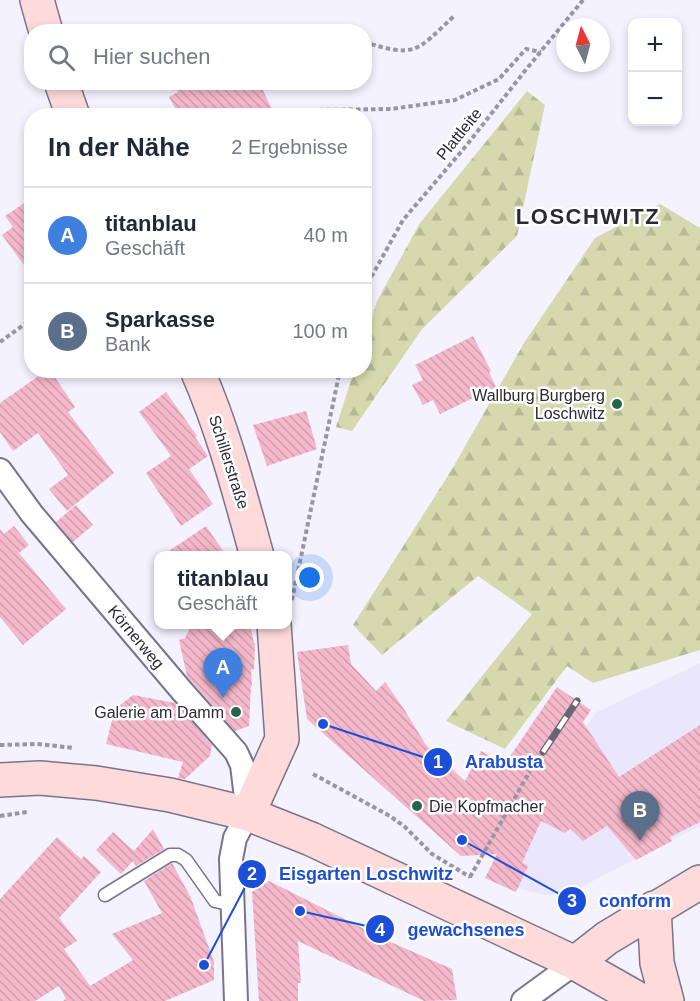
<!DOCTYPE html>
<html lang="de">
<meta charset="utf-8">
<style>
:root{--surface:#fff;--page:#f6f6f7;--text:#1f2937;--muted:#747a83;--line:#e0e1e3;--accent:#286551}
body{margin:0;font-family:Helvetica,sans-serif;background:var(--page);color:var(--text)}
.controls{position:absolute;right:18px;top:18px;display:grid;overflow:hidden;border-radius:12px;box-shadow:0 3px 9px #0003}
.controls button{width:54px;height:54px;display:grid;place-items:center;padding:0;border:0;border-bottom:2px solid var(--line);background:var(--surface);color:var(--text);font:30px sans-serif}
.compass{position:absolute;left:556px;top:18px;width:54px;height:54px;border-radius:50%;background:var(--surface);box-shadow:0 3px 9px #0003;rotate:354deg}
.you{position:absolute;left:310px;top:578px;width:21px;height:21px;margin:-15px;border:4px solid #fff;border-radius:50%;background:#1a73e8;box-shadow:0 0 0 9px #1a73e833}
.badge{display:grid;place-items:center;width:39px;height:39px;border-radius:50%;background:var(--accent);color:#fff;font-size:20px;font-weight:700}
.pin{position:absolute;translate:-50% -50px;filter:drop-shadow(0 2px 3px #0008)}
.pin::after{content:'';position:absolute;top:32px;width:21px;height:18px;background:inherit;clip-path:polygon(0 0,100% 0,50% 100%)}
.popup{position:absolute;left:154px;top:551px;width:138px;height:78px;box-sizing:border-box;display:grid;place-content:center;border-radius:12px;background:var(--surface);filter:drop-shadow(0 2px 4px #0005);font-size:20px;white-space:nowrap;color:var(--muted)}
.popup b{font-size:22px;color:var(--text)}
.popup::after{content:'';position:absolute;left:50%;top:100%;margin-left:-12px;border:12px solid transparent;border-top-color:var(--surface)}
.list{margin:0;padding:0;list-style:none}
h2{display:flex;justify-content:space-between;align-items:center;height:78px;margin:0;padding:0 24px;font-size:26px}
h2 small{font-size:20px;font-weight:400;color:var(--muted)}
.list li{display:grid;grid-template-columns:39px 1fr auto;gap:18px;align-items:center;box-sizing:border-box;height:96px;padding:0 24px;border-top:2px solid var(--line)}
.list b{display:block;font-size:22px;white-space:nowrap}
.list p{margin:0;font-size:20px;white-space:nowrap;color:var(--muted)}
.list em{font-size:20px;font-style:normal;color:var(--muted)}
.icon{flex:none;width:33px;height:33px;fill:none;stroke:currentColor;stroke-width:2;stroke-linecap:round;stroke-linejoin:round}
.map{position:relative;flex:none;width:700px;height:1001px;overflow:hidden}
.search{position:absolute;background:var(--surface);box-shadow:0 3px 9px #0003;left:24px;top:24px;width:348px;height:66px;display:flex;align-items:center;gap:15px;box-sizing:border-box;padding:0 21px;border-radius:24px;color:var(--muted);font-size:22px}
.panel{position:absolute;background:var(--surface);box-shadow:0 3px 9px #0003;left:24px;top:108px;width:348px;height:270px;border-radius:24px}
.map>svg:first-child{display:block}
.built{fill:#eae7fd}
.forest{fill:url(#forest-firs)}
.building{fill:url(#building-back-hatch)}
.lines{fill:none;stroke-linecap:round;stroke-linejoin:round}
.lane-casing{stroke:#78748d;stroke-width:15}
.street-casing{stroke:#78748d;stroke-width:26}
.secondary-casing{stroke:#78748d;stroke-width:36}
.path{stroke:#9896a1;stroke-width:4;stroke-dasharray:4.5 3;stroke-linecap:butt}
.lane{stroke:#fff;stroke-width:12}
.street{stroke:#fff;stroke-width:22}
.secondary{stroke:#fedada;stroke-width:33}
.rail-casing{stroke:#676570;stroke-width:7}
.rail{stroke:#fff;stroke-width:4.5;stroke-dasharray:14;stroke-linecap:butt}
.poi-dot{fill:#286551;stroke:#fff;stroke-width:2}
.labels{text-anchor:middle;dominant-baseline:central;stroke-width:5;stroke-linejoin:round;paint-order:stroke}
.street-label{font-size:16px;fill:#2b2a34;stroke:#fff}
.poi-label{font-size:16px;fill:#2b2a34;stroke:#fff;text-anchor:end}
.district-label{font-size:22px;font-weight:bold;letter-spacing:1.5px;fill:#2b2a34;stroke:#fff}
.leader{fill:none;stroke:#1d4ed8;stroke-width:2}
.callout-dot{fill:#1d4ed8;stroke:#fff;stroke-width:2}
.mark-label{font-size:18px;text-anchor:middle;font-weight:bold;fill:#fff}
.callout-label{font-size:18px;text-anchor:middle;font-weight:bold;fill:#1d4ed8;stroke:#fff;stroke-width:5;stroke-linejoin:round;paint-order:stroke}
</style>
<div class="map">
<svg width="700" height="1001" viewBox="0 0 700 1001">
<defs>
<pattern id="forest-firs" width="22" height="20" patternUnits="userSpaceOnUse" patternTransform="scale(1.5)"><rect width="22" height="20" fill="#d5d9ad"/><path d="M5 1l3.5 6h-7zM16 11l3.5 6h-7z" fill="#b7ba95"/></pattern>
<pattern id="building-back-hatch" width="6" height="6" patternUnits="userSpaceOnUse" patternTransform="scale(1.5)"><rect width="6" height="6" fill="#f4b8ca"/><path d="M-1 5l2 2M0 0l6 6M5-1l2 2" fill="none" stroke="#d19eae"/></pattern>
</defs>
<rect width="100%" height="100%" fill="#f4f2fe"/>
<path class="built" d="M700,663V826L571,892L544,895L518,888L516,892L485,878L521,809L597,712Z"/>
<path class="forest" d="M527,91L545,105L517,236L422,329L352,431L336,427L354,371L364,370L365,339L377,301L420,223Z
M660,204L700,228V650L593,683L567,666L505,749L446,721L532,614L478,576L382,655L353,625L451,471L524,343L595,238Z"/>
<path class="building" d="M173,82H259L275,116H179L169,97L178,92Z
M32,198V276L2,235L13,227L5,216Z
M473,336L491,371L489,372L496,387L440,414L433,400L423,405L412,385L423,380L415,365Z
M47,370H50L75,407L68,412L114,473L67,511L49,489L68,475L38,433L13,451L0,432V403Z
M166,392L197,436L195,437L208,456L189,469L213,504L181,526L146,473L171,456L139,412Z
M306,411L317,449L267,466L253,425Z
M76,505L93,525L73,542L56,522Z
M14,526L29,545L19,553L66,609L23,645L0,617V529L4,534Z
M206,526L226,555H163Z
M192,624H250L254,643H255L254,670L251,669L252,686H251L249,726L235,731L187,676L179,640L185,638Z
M348,645L351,664L376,691L385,682L404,709L426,745L465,781L481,751L505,764L557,687L591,710L583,722L619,777L700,725V822L670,837L672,841L636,860L607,826L583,841L570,829L565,833L541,821L522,863L528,866L516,892L485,878L497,854L461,856L307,719L297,652Z
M133,695L175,703L212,745L210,756L185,779L178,778L183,762L106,744L115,709Z
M153,829L164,849L136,866L133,861L121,874L96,850L113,832L134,851Z
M57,837L81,859L84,856L101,872L59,918L77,941L64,949L90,986L133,960L112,934L162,913L144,881L172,863L191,898L214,962V980L165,1001H63L66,999L59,986L35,1001H0V899Z
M269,881L386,940L452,969L457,1000L424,1001L298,941L301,983H298V1001H259L252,892Z"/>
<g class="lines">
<defs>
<path id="lane" d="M105,895L170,855H178L186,860L215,901L233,905"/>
<path id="street" d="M0,470L32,514L182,691L236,752L242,765L248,814L235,838L231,859L236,1001
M523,1001L575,963"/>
<path id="secondary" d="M37,0L46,32
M61,82L73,116
M197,370C223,429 240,494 257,556
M0,780L40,778L96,783L170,795L248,814L311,839L575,963L642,1001
M248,814L282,739L274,624
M654,908L657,963L667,1001
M575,963L607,938L700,882"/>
</defs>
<use href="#lane" class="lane-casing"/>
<use href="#street" class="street-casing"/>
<use href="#secondary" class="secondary-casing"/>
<path class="path" d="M364,42C416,58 416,52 454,16
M311,110L391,109L455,100L499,79L526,49L541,52
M364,290L403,220L466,146L524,72L583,0
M0,342L32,319
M292,600L340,370
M0,745L38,744L74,748
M313,774L390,816L405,827L432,854L470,877
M0,816L27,812
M470,877L530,771"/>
<use href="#lane" class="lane"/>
<use href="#street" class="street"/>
<use href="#secondary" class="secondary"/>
<defs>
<path id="rail" d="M543,752L577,701"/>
</defs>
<use href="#rail" class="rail-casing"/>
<use href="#rail" class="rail"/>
</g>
<g class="poi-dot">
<circle cx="617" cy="404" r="6"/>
<circle cx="236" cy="712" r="6"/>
<circle cx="417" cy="806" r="6"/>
</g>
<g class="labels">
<g class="street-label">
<text transform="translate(459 134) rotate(-51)">Plattleite</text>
<text transform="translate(229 462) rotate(72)">Schillerstraße</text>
<text transform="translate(136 637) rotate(50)">Körnerweg</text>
</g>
<g class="poi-label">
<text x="605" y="395">Wallburg Burgberg<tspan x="605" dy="18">Loschwitz</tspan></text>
<text x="224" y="712">Galerie am Damm</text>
<text x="429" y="806" text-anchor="start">Die Kopfmacher</text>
</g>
<g class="district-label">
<text x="588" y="216">LOSCHWITZ</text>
</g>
</g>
<path class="leader" d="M323 724L438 762M204 965L252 874M462 840L572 901M300 911L380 929"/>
<g class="callout-dot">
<circle cx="323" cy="724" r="6"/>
<circle cx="204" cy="965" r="6"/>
<circle cx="462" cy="840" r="6"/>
<circle cx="300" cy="911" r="6"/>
<circle cx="438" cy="762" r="15"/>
<circle cx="252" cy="874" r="15"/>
<circle cx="572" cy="901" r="15"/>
<circle cx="380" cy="929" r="15"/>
</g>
<g class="mark-label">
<text x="438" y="768">1</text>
<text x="252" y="880">2</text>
<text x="572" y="907">3</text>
<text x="380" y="936">4</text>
</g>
<g class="callout-label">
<text x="504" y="768">Arabusta</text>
<text x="366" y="880">Eisgarten Loschwitz</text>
<text x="635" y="907">conform</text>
<text x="466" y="936">gewachsenes</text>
</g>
</svg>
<div class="controls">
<button>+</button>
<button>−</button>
</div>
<svg class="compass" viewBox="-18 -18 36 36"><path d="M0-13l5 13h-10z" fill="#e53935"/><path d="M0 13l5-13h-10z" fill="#747a83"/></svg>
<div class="you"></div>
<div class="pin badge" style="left:223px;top:698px;background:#3f7fe0">A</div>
<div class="popup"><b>titanblau</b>Geschäft</div>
<div class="pin badge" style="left:640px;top:841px;background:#5c6f8a">B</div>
<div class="search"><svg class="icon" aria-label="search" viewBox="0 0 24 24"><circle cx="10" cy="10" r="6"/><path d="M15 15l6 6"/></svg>Hier suchen</div>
<section class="panel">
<h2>In der Nähe<small>2 Ergebnisse</small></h2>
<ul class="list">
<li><span class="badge" style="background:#3f7fe0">A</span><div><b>titanblau</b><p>Geschäft</p></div><em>40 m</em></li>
<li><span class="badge" style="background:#5c6f8a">B</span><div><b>Sparkasse</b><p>Bank</p></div><em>100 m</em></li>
</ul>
</section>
</div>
